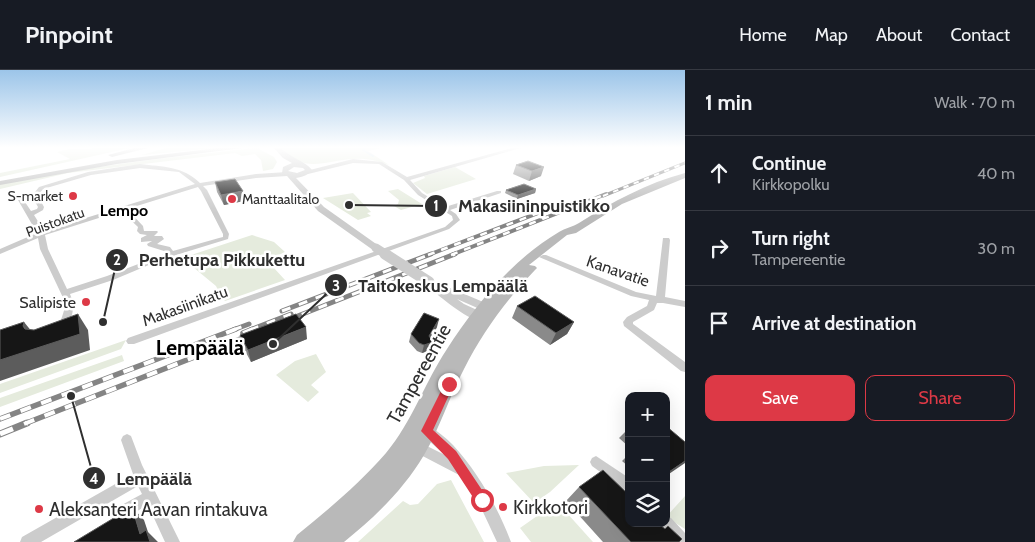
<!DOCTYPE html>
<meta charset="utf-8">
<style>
:root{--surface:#171b24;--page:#242831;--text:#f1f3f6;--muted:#9ea1a6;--line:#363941;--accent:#dd3946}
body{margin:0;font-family:Cabin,sans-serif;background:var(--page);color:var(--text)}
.controls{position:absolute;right:15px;bottom:15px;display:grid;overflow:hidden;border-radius:10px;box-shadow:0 5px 20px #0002}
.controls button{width:45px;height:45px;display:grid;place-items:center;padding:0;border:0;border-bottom:1px solid var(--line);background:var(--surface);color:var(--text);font:25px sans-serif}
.stop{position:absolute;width:15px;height:15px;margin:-11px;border:4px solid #dd3946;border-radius:50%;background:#fff}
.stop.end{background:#dd3946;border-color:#fff;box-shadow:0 1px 5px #0008}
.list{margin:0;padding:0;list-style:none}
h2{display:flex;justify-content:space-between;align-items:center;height:65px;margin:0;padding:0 20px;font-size:21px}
h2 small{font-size:16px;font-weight:400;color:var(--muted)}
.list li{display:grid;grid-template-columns:32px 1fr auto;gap:15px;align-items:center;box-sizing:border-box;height:75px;padding:0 20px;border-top:1px solid var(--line)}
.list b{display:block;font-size:19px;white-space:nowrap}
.list p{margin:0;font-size:16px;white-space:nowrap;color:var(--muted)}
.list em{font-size:16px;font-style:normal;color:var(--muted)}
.actions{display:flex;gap:10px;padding:15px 20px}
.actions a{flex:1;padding:11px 0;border:1px solid var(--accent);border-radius:10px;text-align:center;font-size:18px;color:var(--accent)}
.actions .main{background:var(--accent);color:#fff}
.icon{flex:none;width:28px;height:28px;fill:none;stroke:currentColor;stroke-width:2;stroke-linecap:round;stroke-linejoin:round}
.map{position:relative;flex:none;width:685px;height:472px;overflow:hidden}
header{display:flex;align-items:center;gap:30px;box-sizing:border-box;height:70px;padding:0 25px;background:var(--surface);border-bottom:1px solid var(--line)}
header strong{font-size:24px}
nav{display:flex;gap:28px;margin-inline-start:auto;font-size:18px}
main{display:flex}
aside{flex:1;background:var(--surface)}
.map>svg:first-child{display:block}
.green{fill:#e5ebdd}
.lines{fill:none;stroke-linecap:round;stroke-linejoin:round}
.stream{stroke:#cadeea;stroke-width:2}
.minor{fill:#ccc;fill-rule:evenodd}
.tertiary{fill:#ccc;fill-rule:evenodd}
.secondary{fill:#b9b9b9;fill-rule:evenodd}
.rail-far4-casing{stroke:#848484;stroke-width:3}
.rail-far3-casing{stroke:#848484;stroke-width:4}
.rail-far2-casing{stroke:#848484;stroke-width:5}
.rail-far1-casing{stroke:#848484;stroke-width:5.5}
.rail-casing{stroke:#848484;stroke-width:7}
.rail-far4{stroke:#fff;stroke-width:2;stroke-dasharray:5.5;stroke-linecap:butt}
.rail-far3{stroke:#fff;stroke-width:2.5;stroke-dasharray:7;stroke-linecap:butt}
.rail-far2{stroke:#fff;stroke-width:3;stroke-dasharray:9;stroke-linecap:butt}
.rail-far1{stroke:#fff;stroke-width:4;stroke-dasharray:11;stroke-linecap:butt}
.rail{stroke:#fff;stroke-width:5;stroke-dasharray:14;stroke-linecap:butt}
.tertiary-bridge-far1{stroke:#ccc;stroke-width:9}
.tertiary-bridge{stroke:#ccc;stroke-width:11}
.wall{fill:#8a8a8a}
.shaded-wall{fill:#5c5c5c}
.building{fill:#161616;stroke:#5c5c5c}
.route{fill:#dd3946}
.poi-dot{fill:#dd3946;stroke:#fff;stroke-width:2}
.labels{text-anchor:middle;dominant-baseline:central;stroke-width:5;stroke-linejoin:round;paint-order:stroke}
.far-poi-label{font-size:14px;fill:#2f2f2f;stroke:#fff;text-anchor:end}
.far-street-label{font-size:14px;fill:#2f2f2f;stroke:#fff}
.far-quarter-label{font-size:16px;font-weight:bold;fill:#000;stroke:#fff}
.street-label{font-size:16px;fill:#2f2f2f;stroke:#fff}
.poi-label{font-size:16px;fill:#2f2f2f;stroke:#fff;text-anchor:end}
.near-street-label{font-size:19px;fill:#2f2f2f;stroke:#fff}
.near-poi-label{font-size:19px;fill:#2f2f2f;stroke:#fff;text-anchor:start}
.district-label{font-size:21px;font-weight:bold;fill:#000;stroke:#fff}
.leader{fill:none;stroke:#2f2f2f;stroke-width:2}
.callout-dot{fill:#2f2f2f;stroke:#fff;stroke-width:2}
.mark-label{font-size:15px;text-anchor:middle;font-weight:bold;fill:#fff}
.callout-label{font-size:18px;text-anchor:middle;font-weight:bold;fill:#2f2f2f;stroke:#fff;stroke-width:5;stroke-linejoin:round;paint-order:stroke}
</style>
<header>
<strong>Pinpoint</strong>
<nav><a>Home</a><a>Map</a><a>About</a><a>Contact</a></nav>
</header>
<main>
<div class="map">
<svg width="685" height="472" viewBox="0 0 685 472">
<rect width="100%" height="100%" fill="#fff"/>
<path class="green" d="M97,77H134L0,107V103L70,89L57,82L69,79H90Z
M169,77H225L142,85Z
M281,77H386L368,81L389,95C378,91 366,88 354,89C325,90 304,105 281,77Z
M257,78L274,87L277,92L273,99L263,101L261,90L255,84L242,86L235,83L68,103L0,119V114C85,97 170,87 257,78Z
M455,97L476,109L427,124L413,113L425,108L424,106Z
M398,119L422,134L401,140L394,136L398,134L399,130L388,121Z
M353,123L371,142L367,143L371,146L358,150L323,128Z
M252,165L274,172L285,182L270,189L274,198L285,210L225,231L221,227L216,216L182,188Z
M126,270L121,279L0,323V314Z
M316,284L326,302L311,315L319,322L308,332L276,305L295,291Z
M122,285L124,291L0,337V328Z
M579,395L550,422L534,433L506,403L544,396Z
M451,410L484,472H358L403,431L410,435L418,434L437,414Z
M685,426V459L666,447Z
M557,432L593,472H531L520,458Z"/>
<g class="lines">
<path class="stream" d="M366,77L363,80L373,86"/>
<path class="minor" d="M515,77H524L410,110L422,123L445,137L497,121H501V123L450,140L456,144L460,150L449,159L134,274H128L126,271L128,268L445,157L453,150L452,146L418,125L404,110L379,94L353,93L308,104L306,103V101L353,89L382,92L407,107Z
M140,94C163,97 183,96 200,113L256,104L287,102L290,104L287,106L256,108L203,116L207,120L229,164L228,169L163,189L113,210L70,224C76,238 72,248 65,261H59L57,259L62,247L66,234L40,179L38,168L0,184V179L37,163L18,130L23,129L31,141L37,139L38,137L32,126L39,117L88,102ZM140,98L179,102L195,114L44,161L34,145L43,140L44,137L38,126L43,119L91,105ZM198,117L201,121L223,164V167L219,168L173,181L170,177L157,174L164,169L162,166H154L158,162L157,161H144L143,156L127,139ZM121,141L138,157L137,161L140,164L147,165L141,168V172L152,171L147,174L148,176L164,181L167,183L107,206L67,219L48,179L45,165Z
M663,168H669L670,170L665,227L685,231V237L663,233H657L654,240L633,252V254L685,292V302L681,301L624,256L623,252L627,247L647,236L649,230L631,226L539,187L543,185H546L636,222L656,226Z
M424,354L428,355C437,361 445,367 453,375C478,402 498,438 511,472H497L483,442L461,406L413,381L411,377L413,373L417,371L445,385L420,363L418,359L420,355Z
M127,364L131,366L142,395L180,472H165L148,435L123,449L118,447L116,442L118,437L142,424L138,416L41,472H20L22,467L133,404L121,370L123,366Z
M596,386L629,408V423L592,396L590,392L592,388Z
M666,446L671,448L685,463V472H673L661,458L659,453H666Z"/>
<path class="tertiary" d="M273,77H280C290,88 304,90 312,100C308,105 303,107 296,108L324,137L379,176V180H373L318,141L287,106L282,103L283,97L292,93L283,88ZM294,97L303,98L305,100L297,103L288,101Z
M429,209L495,237L497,240L491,244L457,229L464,234L490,246L492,249L490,252C476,256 449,234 438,225L437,223L439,220L424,212Z"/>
<path class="secondary" d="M138,77H152L112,87L108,85Z
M226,77H250L117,94L0,115V111L117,90Z
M685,103V108L622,134L576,163L567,165L529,195L535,196L537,198L535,200C507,229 482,263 464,299C449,327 440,358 424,385C404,419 375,447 344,472H293L297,465C329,439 359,414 386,383C412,352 425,312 447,279C476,234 513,189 559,162C565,158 573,157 579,153C612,132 647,113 685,103Z"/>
<defs>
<path id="rail-far4" d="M603,126L685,93"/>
<path id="rail-far3" d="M428,185L546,140
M451,185L606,124"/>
<path id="rail-far2" d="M282,241L431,184
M285,251L455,184
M233,260L249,254
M250,260L291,244"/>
<path id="rail-far1" d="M243,263L253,259
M0,349L236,259
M24,354L253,264"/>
<path id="rail" d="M0,364L27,353"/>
</defs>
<use href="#rail-far4" class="rail-far4-casing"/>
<use href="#rail-far3" class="rail-far3-casing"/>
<use href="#rail-far2" class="rail-far2-casing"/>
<use href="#rail-far1" class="rail-far1-casing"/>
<use href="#rail" class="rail-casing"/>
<use href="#rail-far4" class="rail-far4"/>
<use href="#rail-far3" class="rail-far3"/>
<use href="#rail-far2" class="rail-far2"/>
<use href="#rail-far1" class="rail-far1"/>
<use href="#rail" class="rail"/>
<path class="tertiary-bridge-far1" d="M376,178L387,185"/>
<path class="tertiary-bridge" d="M385,184L429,212"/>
</g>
<path class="wall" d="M528,91L541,106L529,111L513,104L516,95Z
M215,112L244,131L224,135L217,122Z
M536,119L535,123L517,129L505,123L506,120Z
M517,236L574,252L567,264L550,275L512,248Z
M437,257L431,268L433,272L431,280L422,283L417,281L409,272L411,264Z
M240,265L307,269L251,292L243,277Z
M629,358V377L619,368Z
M629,384V397L622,391Z
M579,417L664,459L668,456L679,472H603L566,431Z"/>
<path class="shaded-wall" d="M544,97L541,106L529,111L532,101Z
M536,119L535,123L517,129L518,125Z
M243,121L244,131L224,135L221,125Z
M78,244L88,260L90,280L0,311V290Z
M439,249L437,257L428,274L433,272L431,280L422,283L424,275Z
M24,252L37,268L35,272L23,256Z
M574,252L567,264L550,275L556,263Z
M306,257L307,269L251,292L248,280Z
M685,391V393L666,406V404Z
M132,437L144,450L148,462L158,472H149L140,464Z"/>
<path class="building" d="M528,91L544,97L532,101L516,95Z
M235,109L243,121L221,125L215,112Z
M524,114L536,119L518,125L506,120Z
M535,226L574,252L556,263L517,236Z
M424,243L439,249L429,266L433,272L424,275L419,273L411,264Z
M78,244L80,264L0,290V260L24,252L23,256L25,259L34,260Z
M296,244L306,257L248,280L240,265Z
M666,356L685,372V391L666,404Z
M603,400L629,425V453H658L665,459L668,456L682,469L679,472H631L579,417Z
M132,437L140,464L146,460L150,472H74Z"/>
<linearGradient id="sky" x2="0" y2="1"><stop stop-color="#9cc5e9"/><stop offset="0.54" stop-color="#fff"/><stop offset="1" stop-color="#fff" stop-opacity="0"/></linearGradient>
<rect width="685" height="143" fill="url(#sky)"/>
<path class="route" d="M449,310L454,314L433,360L456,381L486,426L488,430L486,435L482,437L478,435L448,389L421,361L446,311Z"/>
<g class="poi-dot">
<circle cx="73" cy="126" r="5"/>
<circle cx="232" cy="129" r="5"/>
<circle cx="86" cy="232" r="5"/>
<circle cx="503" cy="437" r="5"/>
<circle cx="39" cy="439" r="5"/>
</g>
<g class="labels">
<g class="far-poi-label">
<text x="63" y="126">S-market</text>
<text x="242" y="129" text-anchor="start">Manttaalitalo</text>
</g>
<g class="far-street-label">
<text transform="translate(55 152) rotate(-20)">Puistokatu</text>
</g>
<g class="far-quarter-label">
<text x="124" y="140">Lempo</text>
</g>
<g class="street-label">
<text transform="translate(618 201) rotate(19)">Kanavatie</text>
<text transform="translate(185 236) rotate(-20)">Makasiinikatu</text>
</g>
<g class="poi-label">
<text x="76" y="232">Salipiste</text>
</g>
<g class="near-street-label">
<text transform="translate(419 304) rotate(-61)">Tampereentie</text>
</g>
<g class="near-poi-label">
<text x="513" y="437">Kirkkotori</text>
<text x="49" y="439">Aleksanteri Aavan rintakuva</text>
</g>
<g class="district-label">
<text x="200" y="277">Lempäälä</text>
</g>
</g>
<path class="leader" d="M349 135L436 136M103 252L117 190M273 274L336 215M71 326L94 408"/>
<g class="callout-dot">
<circle cx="349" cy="135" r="5"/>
<circle cx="103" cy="252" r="5"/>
<circle cx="273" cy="274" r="5"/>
<circle cx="71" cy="326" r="5"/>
<circle cx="436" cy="136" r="12"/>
<circle cx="117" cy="190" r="12"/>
<circle cx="336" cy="215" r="12"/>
<circle cx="94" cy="408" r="12"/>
</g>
<g class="mark-label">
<text x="436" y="141">1</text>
<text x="117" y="195">2</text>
<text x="336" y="221">3</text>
<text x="94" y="414">4</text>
</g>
<g class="callout-label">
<text x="534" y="142">Makasiininpuistikko</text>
<text x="222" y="196">Perhetupa Pikkukettu</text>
<text x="443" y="222">Taitokeskus Lempäälä</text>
<text x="154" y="415">Lempäälä</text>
</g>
</svg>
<div class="controls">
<button>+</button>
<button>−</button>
<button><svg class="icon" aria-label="layers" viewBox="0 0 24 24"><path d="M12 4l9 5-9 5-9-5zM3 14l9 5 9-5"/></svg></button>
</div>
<div class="stop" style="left:482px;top:430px"></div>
<div class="stop end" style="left:449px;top:314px"></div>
</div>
<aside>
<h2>1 min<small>Walk · 70 m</small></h2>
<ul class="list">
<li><svg class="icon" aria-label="ahead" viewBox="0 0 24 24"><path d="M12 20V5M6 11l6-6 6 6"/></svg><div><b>Continue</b><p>Kirkkopolku</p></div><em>40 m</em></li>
<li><svg class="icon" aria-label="right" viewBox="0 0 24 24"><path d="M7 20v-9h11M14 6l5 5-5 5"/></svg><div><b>Turn right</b><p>Tampereentie</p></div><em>30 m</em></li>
<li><svg class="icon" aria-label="arrive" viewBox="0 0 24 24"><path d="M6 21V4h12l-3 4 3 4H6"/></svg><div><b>Arrive at destination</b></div></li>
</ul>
<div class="actions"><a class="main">Save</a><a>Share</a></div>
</aside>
</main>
